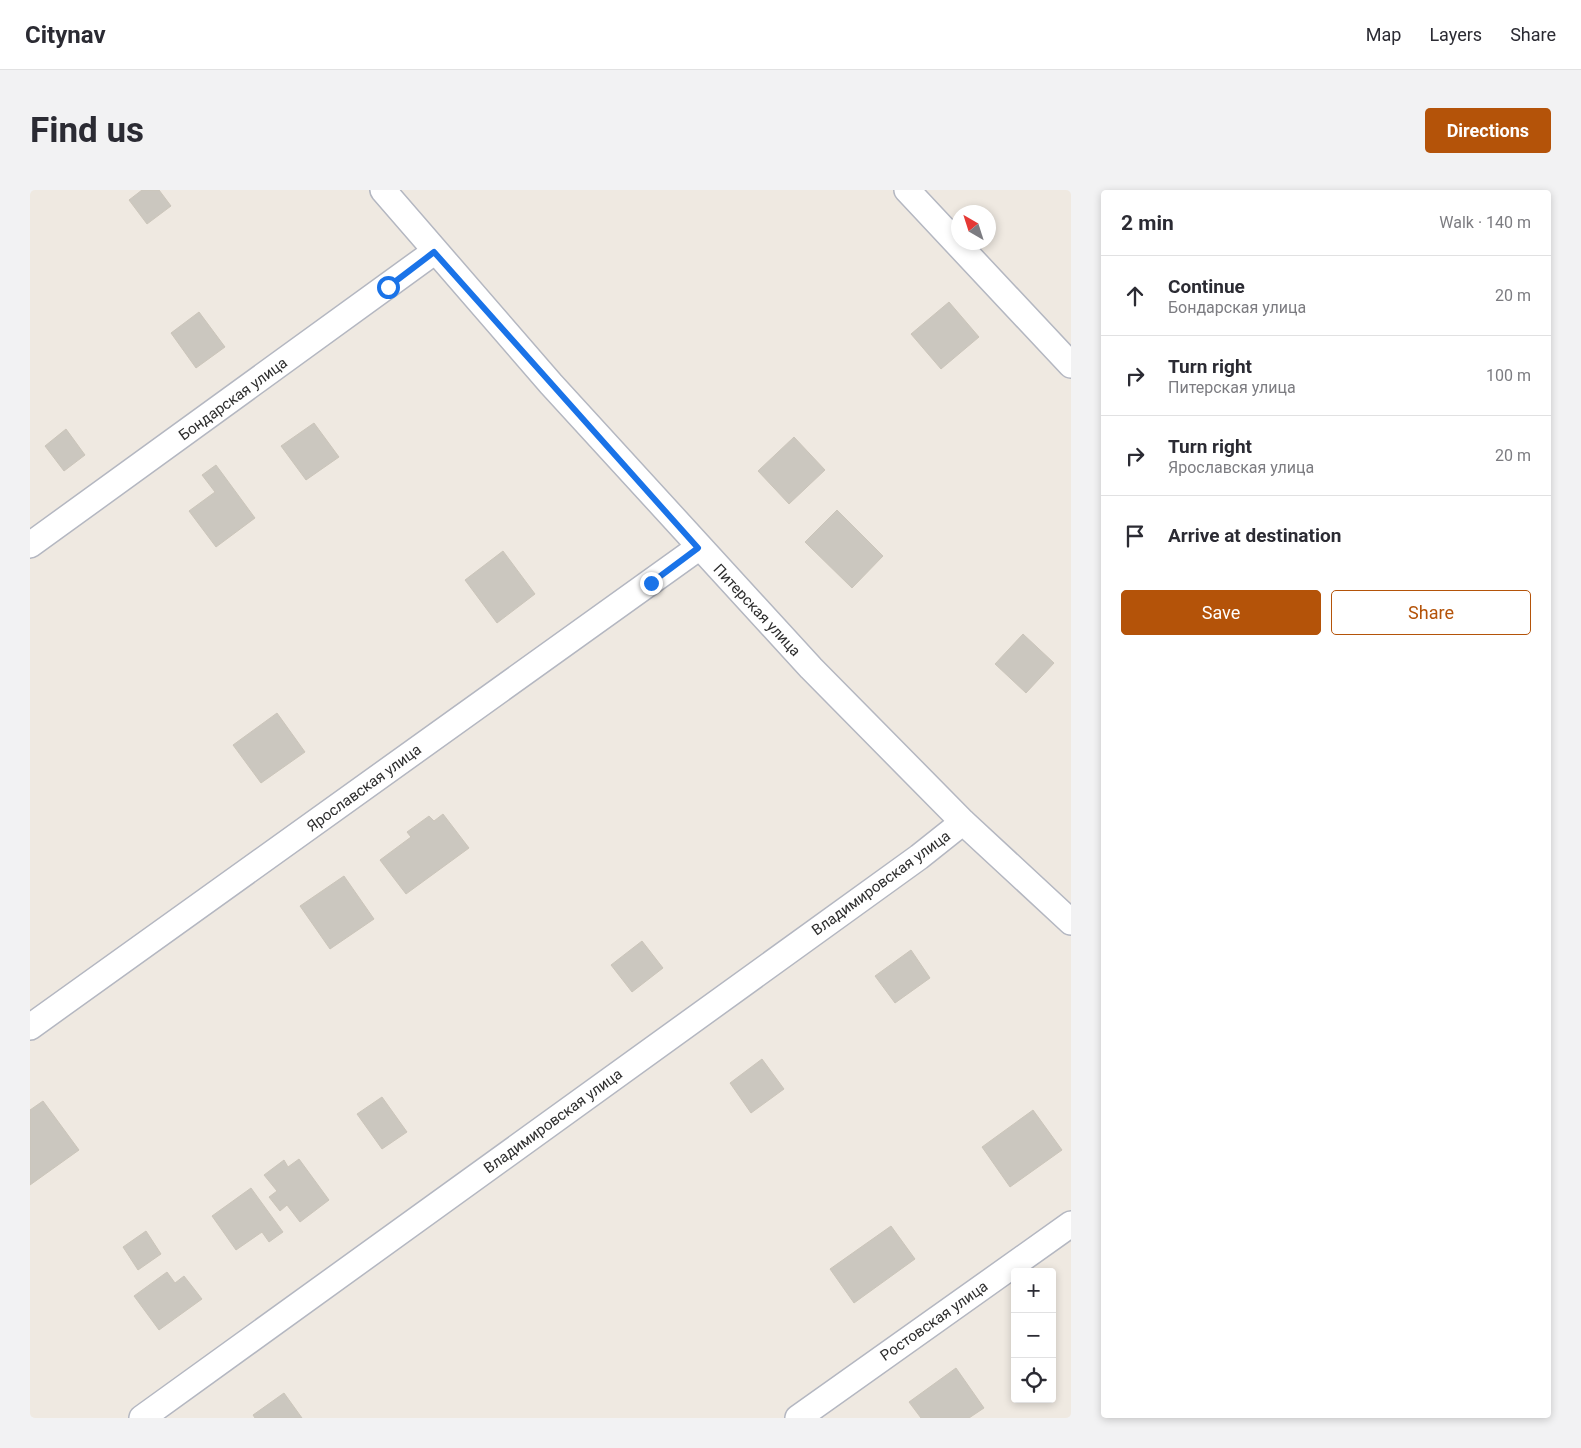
<!DOCTYPE html>
<meta charset="utf-8">
<style>
:root{--surface:#fff;--page:#f2f2f3;--text:#2b2b33;--muted:#7c7c81;--line:#e1e1e2;--accent:#b45309}
body{margin:0;font-family:Roboto,sans-serif;background:var(--page);color:var(--text)}
.controls{position:absolute;right:15px;bottom:15px;display:grid;overflow:hidden;border-radius:5px;box-shadow:0 2px 8px #0003}
.controls button{width:45px;height:45px;display:grid;place-items:center;padding:0;border:0;border-bottom:1px solid var(--line);background:var(--surface);color:var(--text);font:25px sans-serif}
.compass{position:absolute;left:921px;top:15px;width:45px;height:45px;border-radius:50%;background:var(--surface);box-shadow:0 2px 8px #0003;rotate:321deg}
.stop{position:absolute;width:15px;height:15px;margin:-11px;border:4px solid #1a73e8;border-radius:50%;background:#fff}
.stop.end{background:#1a73e8;border-color:#fff;box-shadow:0 1px 5px #0008}
.list{margin:0;padding:0;list-style:none}
h2{display:flex;justify-content:space-between;align-items:center;height:65px;margin:0;padding:0 20px;font-size:21px}
h2 small{font-size:16px;font-weight:400;color:var(--muted)}
.list li{display:grid;grid-template-columns:32px 1fr auto;gap:15px;align-items:center;box-sizing:border-box;height:80px;padding:0 20px;border-top:1px solid var(--line)}
.list b{display:block;font-size:19px;white-space:nowrap}
.list p{margin:0;font-size:16px;white-space:nowrap;color:var(--muted)}
.list em{font-size:16px;font-style:normal;color:var(--muted)}
.actions{display:flex;gap:10px;padding:15px 20px}
.actions a{flex:1;padding:11px 0;border:1px solid var(--accent);border-radius:5px;text-align:center;font-size:18px;color:var(--accent)}
.actions .main{background:var(--accent);color:#fff}
.icon{flex:none;width:28px;height:28px;fill:none;stroke:currentColor;stroke-width:2;stroke-linecap:round;stroke-linejoin:round}
.map{position:relative;flex:none;width:1041px;height:1228px;overflow:hidden;border-radius:5px}
header{display:flex;align-items:center;gap:30px;box-sizing:border-box;height:70px;padding:0 25px;background:var(--surface);border-bottom:1px solid var(--line)}
header strong{font-size:24px}
nav{display:flex;gap:28px;margin-inline-start:auto;font-size:18px}
.intro{display:flex;align-items:center;justify-content:space-between;box-sizing:border-box;height:120px;padding:0 30px}
h1{margin:0;font-size:35px}
.button{padding:12px 22px;border-radius:5px;background:var(--accent);color:#fff;font-size:18px;font-weight:700}
main{display:flex;gap:30px;padding:0 30px}
aside{flex:1;background:var(--surface);border-radius:5px;box-shadow:0 2px 8px #0003}
.map>svg:first-child{display:block}
.building{fill:#cbc7bf;stroke:#cbc5ba}
.lines{fill:none;stroke-linecap:round;stroke-linejoin:round}
.minor-casing{stroke:#b4b7c1;stroke-width:28}
.minor{stroke:#fff;stroke-width:25}
.route{stroke:#1a73e8;stroke-width:6}
.labels{text-anchor:middle;dominant-baseline:central;stroke-width:4;stroke-linejoin:round;paint-order:stroke}
.street-label{font-size:15px;fill:#2e2e2e;stroke:#fff}
</style>
<header>
<strong>Citynav</strong>
<nav><a>Map</a><a>Layers</a><a>Share</a></nav>
</header>
<div class="intro"><h1>Find us</h1><a class="button">Directions</a></div>
<main>
<div class="map">
<svg width="1041" height="1228" viewBox="0 0 1041 1228">
<rect width="100%" height="100%" fill="#efe9e1"/>
<path class="building" d="M112,0H129L141,16L117,34L99,10Z
M919,112L949,147L911,179L881,144Z
M169,122L195,157L166,178L141,143Z
M284,233L309,267L276,290L251,256Z
M36,239L55,265L34,281L15,256Z
M764,247L795,280L759,314L728,281Z
M186,275L225,328L186,357L159,321L185,302L172,285Z
M807,320L853,366L822,398L775,352Z
M473,361L505,404L467,433L435,390Z
M993,444L1024,473L996,503L965,474Z
M247,523L275,562L231,593L203,555Z
M413,624L439,658L376,704L350,670L381,647L377,642L399,626L404,631Z
M314,686L344,729L300,759L270,716Z
M612,751L633,778L602,802L581,775Z
M881,760L900,788L865,813L845,786Z
M732,869L754,899L721,923L700,893Z
M352,907L377,942L352,959L327,924Z
M13,911L49,960L0,995V920Z
M1003,920L1032,960L980,997L952,957Z
M269,969L299,1010L270,1032L257,1015L250,1021L239,1007L247,1001L234,985L254,970L258,977Z
M221,998L253,1042L239,1052L232,1042L206,1060L182,1026Z
M861,1036L885,1069L824,1113L800,1079Z
M116,1041L131,1064L108,1080L93,1057Z
M137,1082L145,1093L154,1086L172,1109L129,1140L104,1106Z
M926,1178L954,1218L939,1228H891L879,1212Z
M254,1203L272,1228H225L223,1225Z"/>
<g class="lines">
<defs>
<path id="minor" d="M353,0L521,194L781,478L933,632L1041,732
M877,0L1041,175
M0,355L404,62
M0,837L668,358
M112,1228L889,667L933,632
M768,1228L1041,1034"/>
</defs>
<use href="#minor" class="minor-casing"/>
<use href="#minor" class="minor"/>
</g>
<g class="lines">
<path class="route" d="M358,97L404,62L668,358L621,393"/>
</g>
<g class="labels">
<g class="street-label">
<text transform="translate(203 209) rotate(-36)">Бондарская улица</text>
<text transform="translate(727 420) rotate(47)">Питерская улица</text>
<text transform="translate(334 598) rotate(-36)">Ярославская улица</text>
<text transform="translate(851 693) rotate(-36)">Владимировская улица</text>
<text transform="translate(523 931) rotate(-36)">Владимировская улица</text>
<text transform="translate(904 1131) rotate(-35)">Ростовская улица</text>
</g>
</g>
</svg>
<div class="controls">
<button>+</button>
<button>−</button>
<button><svg class="icon" aria-label="locate" viewBox="0 0 24 24"><circle cx="12" cy="12" r="6"/><path d="M12 2v4M12 18v4M2 12h4M18 12h4"/></svg></button>
</div>
<svg class="compass" viewBox="-18 -18 36 36"><path d="M0-13l5 13h-10z" fill="#e53935"/><path d="M0 13l5-13h-10z" fill="#7c7c81"/></svg>
<div class="stop" style="left:358px;top:97px"></div>
<div class="stop end" style="left:621px;top:393px"></div>
</div>
<aside>
<h2>2 min<small>Walk · 140 m</small></h2>
<ul class="list">
<li><svg class="icon" aria-label="ahead" viewBox="0 0 24 24"><path d="M12 20V5M6 11l6-6 6 6"/></svg><div><b>Continue</b><p>Бондарская улица</p></div><em>20 m</em></li>
<li><svg class="icon" aria-label="right" viewBox="0 0 24 24"><path d="M7 20v-9h11M14 6l5 5-5 5"/></svg><div><b>Turn right</b><p>Питерская улица</p></div><em>100 m</em></li>
<li><svg class="icon" aria-label="right" viewBox="0 0 24 24"><path d="M7 20v-9h11M14 6l5 5-5 5"/></svg><div><b>Turn right</b><p>Ярославская улица</p></div><em>20 m</em></li>
<li><svg class="icon" aria-label="arrive" viewBox="0 0 24 24"><path d="M6 21V4h12l-3 4 3 4H6"/></svg><div><b>Arrive at destination</b></div></li>
</ul>
<div class="actions"><a class="main">Save</a><a>Share</a></div>
</aside>
</main>
